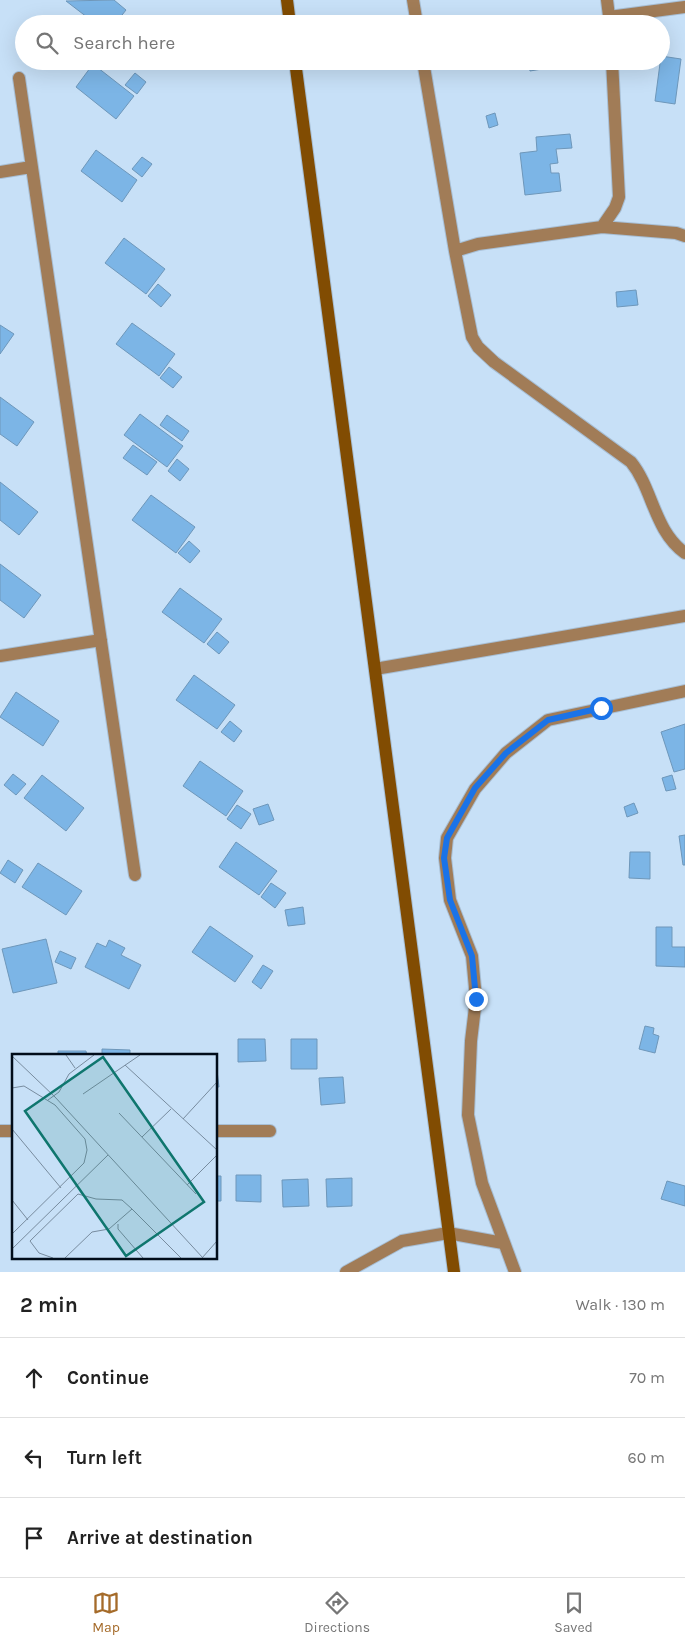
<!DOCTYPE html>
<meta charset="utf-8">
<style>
:root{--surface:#fff;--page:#f6f6f6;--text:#222;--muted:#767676;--line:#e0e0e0;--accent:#a56b2a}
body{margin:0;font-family:Karla,sans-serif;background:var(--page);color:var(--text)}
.stop{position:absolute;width:15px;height:15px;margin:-11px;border:4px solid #1a73e8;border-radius:50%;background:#fff}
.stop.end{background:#1a73e8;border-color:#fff;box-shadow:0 1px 5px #0008}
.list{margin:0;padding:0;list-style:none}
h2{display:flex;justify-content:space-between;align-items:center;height:65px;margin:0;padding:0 20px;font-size:21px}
h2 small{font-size:16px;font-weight:400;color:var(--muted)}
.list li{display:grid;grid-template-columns:32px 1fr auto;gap:15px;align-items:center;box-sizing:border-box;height:80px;padding:0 20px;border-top:1px solid var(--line)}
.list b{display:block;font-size:19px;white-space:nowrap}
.list em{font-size:16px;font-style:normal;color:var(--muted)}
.icon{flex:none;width:28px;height:28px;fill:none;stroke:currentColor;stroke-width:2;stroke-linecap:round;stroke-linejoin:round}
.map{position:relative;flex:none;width:685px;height:1272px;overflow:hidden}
.search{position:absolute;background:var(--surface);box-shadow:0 5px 20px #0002;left:15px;right:15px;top:15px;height:55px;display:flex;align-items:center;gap:12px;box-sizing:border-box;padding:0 18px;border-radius:28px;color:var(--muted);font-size:19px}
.sheet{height:305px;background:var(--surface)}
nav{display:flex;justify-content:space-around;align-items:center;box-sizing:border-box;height:70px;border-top:1px solid var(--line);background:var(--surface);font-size:14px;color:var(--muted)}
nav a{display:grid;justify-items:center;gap:2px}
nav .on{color:var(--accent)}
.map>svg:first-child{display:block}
.building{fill:#7cb5e6;stroke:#6e97ba}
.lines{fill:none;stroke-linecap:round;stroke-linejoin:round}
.minor-casing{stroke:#a7bed4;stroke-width:14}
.secondary-casing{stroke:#a7bed4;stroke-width:14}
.minor{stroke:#a17c57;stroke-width:12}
.secondary{stroke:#814c02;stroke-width:12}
.route{stroke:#1a73e8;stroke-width:6}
.inset-road{fill:none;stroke:#788c9f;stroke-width:1}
.view{fill:#0f766e;fill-opacity:0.15;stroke:#0f766e;stroke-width:2.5}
.inset-edge{fill:none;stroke:#010d1a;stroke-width:2.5}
</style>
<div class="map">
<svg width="685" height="1272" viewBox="0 0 685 1272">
<rect width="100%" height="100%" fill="#c7e0f7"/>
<path class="building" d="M114,0L126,10L115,24H96L66,1Z
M661,56L681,59L675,104L655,101Z
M528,61H553L554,67L530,71Z
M93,64L134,96L116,119L76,87Z
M135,73L146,82L137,94L125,85Z
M495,113L498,125L489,128L486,116Z
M570,134L572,148L556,149L558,163L550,164L551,173H559L561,191L525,195L520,153L537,151L536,137Z
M96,150L137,180L122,202L81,171Z
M142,157L152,164L142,177L132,169Z
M124,238L165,269L146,294L105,263Z
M158,284L171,295L161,307L148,296Z
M636,290L638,305L617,307L616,292Z
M132,323L175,354L159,376L116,344Z
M0,325L14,334L0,354Z
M169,367L182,377L173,388L160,378Z
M0,397L34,422L17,446L0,434Z
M140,414L183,446L167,467L124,435Z
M167,415L189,431L182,441L160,425Z
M133,445L157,462L147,475L123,458Z
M177,459L189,469L180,481L168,471Z
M0,482L38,512L19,535L0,520Z
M151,495L195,527L176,553L132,520Z
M189,541L200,551L190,563L178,553Z
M0,564L41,595L24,618L0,600Z
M180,588L222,619L204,643L162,612Z
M217,632L229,642L219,654L207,644Z
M194,675L235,705L217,729L176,700Z
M16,692L59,721L43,746L0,717Z
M230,721L242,731L234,742L221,732Z
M685,724V769L674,772L661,732Z
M200,761L243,791L226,816L183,786Z
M13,774L26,784L16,795L4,785Z
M42,775L84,808L66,831L24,798Z
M672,775L676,789L666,791L662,778Z
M634,803L638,813L627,817L624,807Z
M268,804L274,820L259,825L253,809Z
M237,805L251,814L241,829L227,819Z
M685,835V865H683L679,836Z
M236,842L277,871L259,895L219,867Z
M630,852H650V879L629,878Z
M8,860L23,870L15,883L0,873Z
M38,863L82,891L66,915L22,887Z
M271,883L286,893L275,908L261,897Z
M303,907L305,924L288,926L285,910Z
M210,926L253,956L235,982L192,952Z
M656,927H672V947H685V967L656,966Z
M46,939L57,983L13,993L2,949Z
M109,940L125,948L121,955L141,965L129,989L85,967L97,943L106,947Z
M60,951L76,958L71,969L55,962Z
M263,965L273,971L261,989L252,982Z
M645,1026L654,1028L653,1034L659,1036L655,1053L639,1049Z
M238,1039H265L266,1061L238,1062Z
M291,1039H317V1069H291Z
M102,1049L130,1050V1056H102Z
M58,1051H86L87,1056H58Z
M216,1062L219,1087H216Z
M343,1077L345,1103L321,1105L319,1078Z
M236,1175H261V1202L236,1201Z
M216,1176H221V1201H216Z
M352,1178V1206L327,1207L326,1179Z
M308,1179L309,1206L283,1207L282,1180Z
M667,1181L685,1186V1206L661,1199Z"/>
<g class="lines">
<defs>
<path id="minor" d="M413,0L417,24
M607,0L610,24
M609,17L685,7
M423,61L455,251L478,244L602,227L676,233L685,236
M19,78L135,875
M0,172L31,167
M602,227L615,208L619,197L612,61
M455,251L472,337L478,347L494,362L631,462C653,489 654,531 685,553
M0,656L101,640
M375,669L685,616
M0,1131H14
M216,1131H270
M346,1272L402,1241L448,1233L503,1243
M515,1272L482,1183L468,1115L471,1041L476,999L472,956L450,900L445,858L447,838L475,789L506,753L548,720L685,691"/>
<path id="secondary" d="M287,0L290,24
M295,61L454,1272"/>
</defs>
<use href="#minor" class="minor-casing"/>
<use href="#secondary" class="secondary-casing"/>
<use href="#minor" class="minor"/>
<use href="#secondary" class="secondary"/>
</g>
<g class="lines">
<path class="route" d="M476,999L472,956L450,900L444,858L447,838L475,788L506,753L548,720L601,708"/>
</g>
<g transform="translate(12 1054)">
<rect width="205" height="205" fill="#c7e0f7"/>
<path class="inset-road" d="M54,1L63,14M0,2L43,43L191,204M113,11L205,96M0,34L12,32L43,51L73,85L75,96L72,109L0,180M71,40L128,1M36,46L47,38L57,20L82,1M107,59L184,140M171,65L205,28M0,75L49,134M130,83L159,55M175,131L205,101M0,146L16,166M106,170V175L131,204M0,195L96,101M41,204L27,199L18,187L66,140L84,145L110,146L120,155M53,204L80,178L97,175L120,155L169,204M190,204L205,187"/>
<path class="view" d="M91,3L192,148L114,202L13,57Z"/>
<rect width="205" height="205" class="inset-edge"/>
</g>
</svg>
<div class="stop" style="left:601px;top:708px"></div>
<div class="stop end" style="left:476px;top:999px"></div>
<div class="search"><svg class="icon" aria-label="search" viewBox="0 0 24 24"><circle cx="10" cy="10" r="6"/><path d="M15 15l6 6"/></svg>Search here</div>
</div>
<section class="sheet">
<h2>2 min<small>Walk · 130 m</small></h2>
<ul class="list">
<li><svg class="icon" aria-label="ahead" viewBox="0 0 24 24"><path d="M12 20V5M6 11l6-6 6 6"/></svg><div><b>Continue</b></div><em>70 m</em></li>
<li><svg class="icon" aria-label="left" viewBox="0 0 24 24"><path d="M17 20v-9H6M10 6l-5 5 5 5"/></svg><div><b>Turn left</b></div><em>60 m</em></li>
<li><svg class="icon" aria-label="arrive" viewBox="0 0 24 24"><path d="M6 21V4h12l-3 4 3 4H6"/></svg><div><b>Arrive at destination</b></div></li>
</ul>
</section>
<nav>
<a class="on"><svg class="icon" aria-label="map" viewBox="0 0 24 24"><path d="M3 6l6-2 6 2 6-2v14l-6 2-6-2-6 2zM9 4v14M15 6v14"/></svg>Map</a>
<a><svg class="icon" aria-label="directions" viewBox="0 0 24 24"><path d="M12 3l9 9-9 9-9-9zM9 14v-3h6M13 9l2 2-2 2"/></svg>Directions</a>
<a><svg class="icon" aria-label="saved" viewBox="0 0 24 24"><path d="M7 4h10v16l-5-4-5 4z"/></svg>Saved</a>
</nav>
